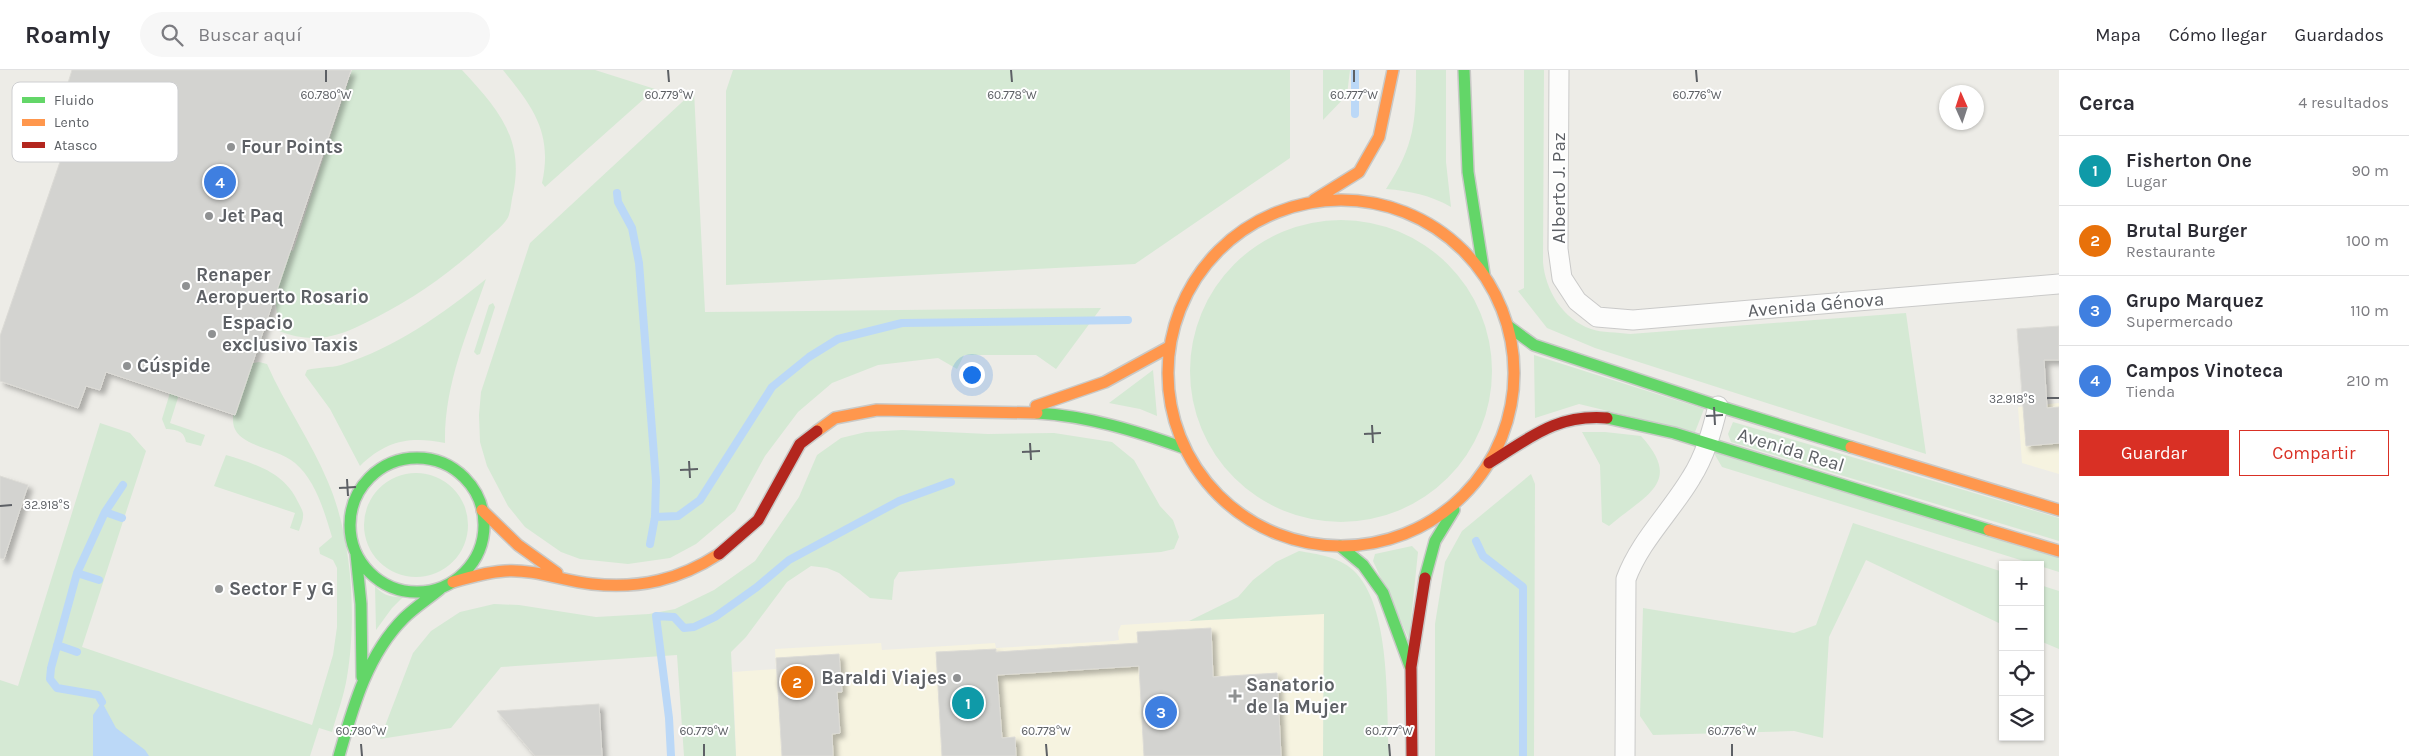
<!DOCTYPE html>
<html lang="es">
<meta charset="utf-8">
<style>
:root{--surface:#fff;--page:#f7f7f7;--text:#2b2b33;--muted:#7c7c81;--line:#e1e1e2;--accent:#d93025}
body{margin:0;font-family:Karla,sans-serif;background:var(--page);color:var(--text)}
.controls{position:absolute;right:15px;bottom:15px;display:grid;overflow:hidden;border-radius:0px;box-shadow:0 1px 4px #0004}
.controls button{width:45px;height:45px;display:grid;place-items:center;padding:0;border:0;border-bottom:1px solid var(--line);background:var(--surface);color:var(--text);font:25px sans-serif}
.compass{position:absolute;left:1939px;top:15px;width:45px;height:45px;border-radius:50%;background:var(--surface);box-shadow:0 1px 4px #0004;rotate:357deg}
.you{position:absolute;left:971px;top:304px;width:18px;height:18px;margin:-12px;border:4px solid #fff;border-radius:50%;background:#1a73e8;box-shadow:0 0 0 8px #1a73e833}
.badge{display:grid;place-items:center;width:32px;height:32px;border-radius:50%;background:var(--accent);color:#fff;font-size:16px;font-weight:700}
.pin{position:absolute;translate:-50% -50%;border:2px solid #fff;box-shadow:0 1px 5px #0006}
.list{margin:0;padding:0;list-style:none}
h2{display:flex;justify-content:space-between;align-items:center;height:65px;margin:0;padding:0 20px;font-size:21px}
h2 small{font-size:16px;font-weight:400;color:var(--muted)}
.list li{display:grid;grid-template-columns:32px 1fr auto;gap:15px;align-items:center;box-sizing:border-box;height:70px;padding:0 20px;border-top:1px solid var(--line)}
.list b{display:block;font-size:19px;white-space:nowrap}
.list p{margin:0;font-size:16px;white-space:nowrap;color:var(--muted)}
.list em{font-size:16px;font-style:normal;color:var(--muted)}
.actions{display:flex;gap:10px;padding:15px 20px}
.actions a{flex:1;padding:11px 0;border:1px solid var(--accent);border-radius:0px;text-align:center;font-size:18px;color:var(--accent)}
.actions .main{background:var(--accent);color:#fff}
.icon{flex:none;width:28px;height:28px;fill:none;stroke:currentColor;stroke-width:2;stroke-linecap:round;stroke-linejoin:round}
.map{position:relative;flex:none;width:2059px;height:686px;overflow:hidden}
header{display:flex;align-items:center;gap:30px;box-sizing:border-box;height:70px;padding:0 25px;background:var(--surface);border-bottom:1px solid var(--line)}
header strong{font-size:24px}
nav{display:flex;gap:28px;margin-inline-start:auto;font-size:18px}
.search{width:350px;height:45px;background:var(--page);display:flex;align-items:center;gap:12px;box-sizing:border-box;padding:0 18px;border-radius:28px;color:var(--muted);font-size:19px}
main{display:flex}
aside{flex:1;background:var(--surface)}
.map>svg:first-child{display:block}
.commercial{fill:#f6f3e0}
.green{fill:#d5e9d4}
.water{fill:#bbd8f7}
.lines{fill:none;stroke-linecap:round;stroke-linejoin:round}
.stream{stroke:#bbd8f7;stroke-width:8}
.building{fill:#d3d3d0;stroke:#dcdbd6;filter:url(#shadow)}
.street-casing{stroke:#cacac9;stroke-width:21}
.fast-casing{stroke:#c9c9c7;stroke-width:14}
.slow-casing{stroke:#c9c9c7;stroke-width:14}
.jam-casing{stroke:#c9c9c7;stroke-width:14}
.street{stroke:#fcfcfb;stroke-width:19}
.fast{stroke:#63d668;stroke-width:11}
.slow{stroke:#ff974d;stroke-width:11}
.jam{stroke:#b3261e;stroke-width:11}
.ticks{fill:none;stroke:#5d6065;stroke-width:2}
.poi-dot{fill:#8f9192;stroke:#fff;stroke-width:2}
.labels{text-anchor:middle;dominant-baseline:central;stroke-width:4;stroke-linejoin:round;paint-order:stroke}
.poi-label{font-size:19px;font-weight:bold;fill:#5d6065;stroke:#fff;text-anchor:start}
.street-label{font-size:19px;fill:#5d6065;stroke:#fff}
.key{fill:#fff;stroke:#cecfd1;stroke-width:1}
.key-label{font-size:14px;fill:#5d6065}
.ticks-label{font-size:12px;text-anchor:middle;fill:#5d6065;stroke:#fff;stroke-width:4;stroke-linejoin:round;paint-order:stroke}
</style>
<header>
<strong>Roamly</strong>
<div class="search"><svg class="icon" aria-label="search" viewBox="0 0 24 24"><circle cx="10" cy="10" r="6"/><path d="M15 15l6 6"/></svg>Buscar aquí</div>
<nav><a>Mapa</a><a>Cómo llegar</a><a>Guardados</a></nav>
</header>
<main>
<div class="map">
<svg width="2059" height="686" viewBox="0 0 2059 686">
<defs>
<filter id="shadow"><feDropShadow dx="4.5" dy="4.5" stdDeviation="2.5" flood-color="#0004"/></filter>
</defs>
<rect width="100%" height="100%" fill="#edece7"/>
<path class="commercial" d="M2059,333V404L2022,393L2018,337Z
M1324,543L1323,686H736L733,602L776,599L775,579L881,573L882,580L995,573L996,578L1113,571L1119,570L1118,562L1121,555Z"/>
<path class="green" d="M352,0H462C497,38 525,68 513,124C511,131 511,143 507,149C503,156 494,162 488,168C454,200 418,226 377,247C363,254 347,263 331,266C314,270 296,268 279,261L275,227L282,178L293,181Z
M503,0H595L655,19L545,117L542,113C553,63 533,37 503,0Z
M733,0H1290V88L1135,194L726,215V21Z
M1323,0H1350L1347,25L1323,50Z
M1416,0H1446V92L1451,137C1430,125 1410,121 1386,119C1415,75 1416,51 1416,0Z
M1524,0H1544L1543,192C1545,219 1562,249 1591,259C1602,263 1617,262 1630,264L1906,243L1926,384L1595,278L1547,258L1518,221L1524,218Z
M694,21L705,242L1101,238L1056,299L1036,285H964L957,299L938,288L878,295L832,313L798,342L765,386L735,441L696,474L670,488L628,494L580,489L561,482L525,457L508,436L487,396L480,372L479,345L481,322L530,173Z
M1190 301a151 151 0 1 1 302 0a151 151 0 1 1-302 0Z
M486,209C467,264 444,315 445,373C409,366 386,371 360,396L330,339L305,305L307,300C318,297 330,298 341,295C395,278 443,244 486,209Z
M493,233L495,237L480,284L477,285L474,282L489,235Z
M1534,285L1704,339L1695,362L1579,334L1535,348Z
M259,292L267,294C285,335 311,371 328,412C352,467 357,548 347,607C344,626 337,644 332,662L319,658L310,686H0V610L18,616L100,353L130,363L146,381L82,577L312,655L333,585L337,557V498L333,490L320,484L319,478L332,467C324,441 316,411 295,393C278,378 241,377 234,357C229,342 244,309 249,294Z
M1153,300L1157,346L1140,339L1109,333Z
M173,313L182,315L170,353L205,365L201,376L186,372C184,360 176,360 166,359L162,349Z
M1733,352L2059,448V471L1731,372L1728,364Z
M902,360L988,364L1054,363L1112,372L1134,390L1160,436L1173,450L1179,467L1174,479L1161,482L899,502L894,510L892,530L870,528L839,503L827,498L811,496L787,512L746,567L731,582L736,686H684L677,585L501,597L451,658L380,669L413,583L431,561L460,542L494,534L519,535L596,547L649,544L675,539L714,520L755,491L799,427L817,385L841,368L866,362Z
M1582,362H1605L1641,366C1684,413 1645,425 1609,456L1602,452L1600,395Z
M1708,373L2059,481V502L1722,397Z
M226,385C255,394 284,402 298,432C300,436 304,442 303,446C303,451 300,457 299,461L290,458L295,443L214,416Z
M364 455a52 52 0 1 1 104 0a52 52 0 1 1-104 0Z
M1531,404L1535,414L1534,686H1435V554L1445,492L1462,461Z
M1853,453L2003,502V555L1866,490L1829,567L1823,668L1794,661L1653,665L1640,646L1643,538L1794,563L1816,555Z
M1412,476L1418,482L1409,569L1373,491L1375,484Z
M1299,481C1317,484 1339,487 1353,500C1392,536 1386,636 1389,686H1323L1324,544L1189,551L1238,527L1253,510L1276,492Z
M2040,515L2059,521V579L2040,571Z
M375,516C384,526 391,528 404,526L392,538L376,560Z"/>
<path class="water" d="M102,632L116,658L145,680L149,686H93V645Z"/>
<g class="lines">
<path class="stream" d="M1355,44V0
M617,123L618,132L632,158L639,193L656,411L655,447L650,474
M105,442L122,448
M655,447L678,446L700,430L772,317L809,287L838,269L902,253L1128,250
M1476,471L1483,486L1523,517V686
M77,503L99,510
M57,575L77,582
M102,632L98,625L57,618L50,609L51,598L77,503L105,442L123,415
M671,686L669,648L656,546L674,547L684,558L694,557L715,547L757,517L789,490L899,431L951,412"/>
</g>
<path class="building" d="M72,0H351L235,345L106,302L100,320L86,316L78,338L0,311V266L81,31L64,26Z
M2059,256V290H2044L2047,338L2059,337V373L2026,376L2017,259Z
M0,406L28,415L4,489L0,488Z
M1211,558L1213,607L1277,603L1281,686H1144L1139,596L997,605L1002,668L1015,667L1016,686H942L936,582L996,579V582L1138,573L1137,562Z
M839,584L842,622H837L840,663L832,664L833,686H782L776,588Z
M599,634L602,686H535L497,641Z"/>
<g class="lines">
<defs>
<path id="street" d="M1559,0L1558,179L1562,208L1577,231L1597,247L1633,250L2059,214
M1625,686L1626,509C1640,471 1670,443 1691,408C1705,386 1712,361 1718,336"/>
<path id="fast" d="M1464,0L1468,102L1484,204
M1508,256L1534,275L1718,336L1851,377
M1037,343C1088,346 1136,361 1184,378
M1607,348L1674,363L1989,460
M350 455a67 67 0 1 1 134 0a67 67 0 1 1-134 0Z
M1340,476L1363,495L1383,523L1410,596
M356,484L361,534L362,607
M1425,508L1435,471L1454,440
M339,686C353,637 367,585 404,548C415,537 428,529 440,519"/>
<path id="slow" d="M1314,130L1359,102L1379,67L1393,0
M1168 303a173 173 0 1 1 346 0a173 173 0 1 1-346 0Z
M1036,336L1105,312L1169,277
M817,361L835,348L877,340L1037,343
M1851,377L2059,440
M482,440L518,475L557,503
M1989,460L2059,481
M453,512C470,507 487,502 505,501C535,499 563,511 592,514C640,519 679,510 719,484"/>
<path id="jam" d="M1489,393C1530,368 1556,344 1607,348
M719,484L758,450L800,374L817,361
M1412,686L1411,597L1425,508"/>
</defs>
<use href="#street" class="street-casing"/>
<use href="#fast" class="fast-casing"/>
<use href="#slow" class="slow-casing"/>
<use href="#jam" class="jam-casing"/>
<use href="#street" class="street"/>
<use href="#fast" class="fast"/>
<use href="#slow" class="slow"/>
<use href="#jam" class="jam"/>
</g>
<path class="ticks" d="M326,0V12M668,0L669,12M1011,0L1012,12M1354,0V12M1696,0L1697,12M2047,328H2059M1714,337L1715,355M1706,346L1723,345M1372,355L1373,373M1364,364L1381,363M1030,373L1031,390M1022,382L1040,381M689,391L690,408M680,400L698,399M347,409L348,426M339,418L356,417M0,436L12,435M361,674L362,686M704,674V686M1046,674L1047,686M1389,674L1390,686M1732,674V686"/>
<g class="poi-dot">
<circle cx="231" cy="77" r="5"/>
<circle cx="209" cy="146" r="5"/>
<circle cx="186" cy="216" r="5"/>
<circle cx="212" cy="264" r="5"/>
<circle cx="127" cy="296" r="5"/>
<circle cx="219" cy="519" r="5"/>
<circle cx="957" cy="608" r="5"/>
<path d="M1232.5 618.5h5v5h5v5h-5v5h-5v-5h-5v-5h5z"/>
</g>
<g class="labels">
<g class="poi-label">
<text x="241" y="77">Four Points</text>
<text x="219" y="146">Jet Paq</text>
<text x="196" y="205">Renaper<tspan x="196" dy="22">Aeropuerto Rosario</tspan></text>
<text x="222" y="253">Espacio<tspan x="222" dy="22">exclusivo Taxis</tspan></text>
<text x="137" y="296">Cúspide</text>
<text x="229" y="519">Sector F y G</text>
<text x="947" y="608" text-anchor="end">Baraldi Viajes</text>
<text x="1246" y="615">Sanatorio<tspan x="1246" dy="22">de la Mujer</tspan></text>
</g>
<g class="street-label">
<text transform="translate(1559 118) rotate(-90)">Alberto J. Paz</text>
<text transform="translate(1816 235) rotate(-5)">Avenida Génova</text>
<text transform="translate(1791 380) rotate(17)">Avenida Real</text>
</g>
</g>
<rect x="12" y="12" width="166" height="80" rx="8" class="key"/>
<rect x="22" y="27" width="23" height="6" fill="#63d668"/>
<rect x="22" y="49" width="23" height="7" fill="#ff974d"/>
<rect x="22" y="72" width="23" height="6" fill="#b3261e"/>
<g class="key-label">
<text x="54" y="35">Fluido</text>
<text x="54" y="57">Lento</text>
<text x="54" y="80">Atasco</text>
</g>
<g class="ticks-label">
<text x="326" y="29">60.780°W</text>
<text x="669" y="29">60.779°W</text>
<text x="1012" y="29">60.778°W</text>
<text x="1354" y="29">60.777°W</text>
<text x="1697" y="29">60.776°W</text>
<text x="2012" y="333">32.918°S</text>
<text x="47" y="439">32.918°S</text>
<text x="361" y="665">60.780°W</text>
<text x="704" y="665">60.779°W</text>
<text x="1046" y="665">60.778°W</text>
<text x="1389" y="665">60.777°W</text>
<text x="1732" y="665">60.776°W</text>
</g>
</svg>
<div class="controls">
<button>+</button>
<button>−</button>
<button><svg class="icon" aria-label="locate" viewBox="0 0 24 24"><circle cx="12" cy="12" r="6"/><path d="M12 2v4M12 18v4M2 12h4M18 12h4"/></svg></button>
<button><svg class="icon" aria-label="layers" viewBox="0 0 24 24"><path d="M12 4l9 5-9 5-9-5zM3 14l9 5 9-5"/></svg></button>
</div>
<svg class="compass" viewBox="-18 -18 36 36"><path d="M0-13l5 13h-10z" fill="#e53935"/><path d="M0 13l5-13h-10z" fill="#7c7c81"/></svg>
<div class="you"></div>
<div class="pin badge" style="left:968px;top:633px;background:#0f9aa8">1</div>
<div class="pin badge" style="left:797px;top:612px;background:#e8710a">2</div>
<div class="pin badge" style="left:1161px;top:642px;background:#3f7fe0">3</div>
<div class="pin badge" style="left:220px;top:112px;background:#3f7fe0">4</div>
</div>
<aside>
<h2>Cerca<small>4 resultados</small></h2>
<ul class="list">
<li><span class="badge" style="background:#0f9aa8">1</span><div><b>Fisherton One</b><p>Lugar</p></div><em>90 m</em></li>
<li><span class="badge" style="background:#e8710a">2</span><div><b>Brutal Burger</b><p>Restaurante</p></div><em>100 m</em></li>
<li><span class="badge" style="background:#3f7fe0">3</span><div><b>Grupo Marquez</b><p>Supermercado</p></div><em>110 m</em></li>
<li><span class="badge" style="background:#3f7fe0">4</span><div><b>Campos Vinoteca</b><p>Tienda</p></div><em>210 m</em></li>
</ul>
<div class="actions"><a class="main">Guardar</a><a>Compartir</a></div>
</aside>
</main>
